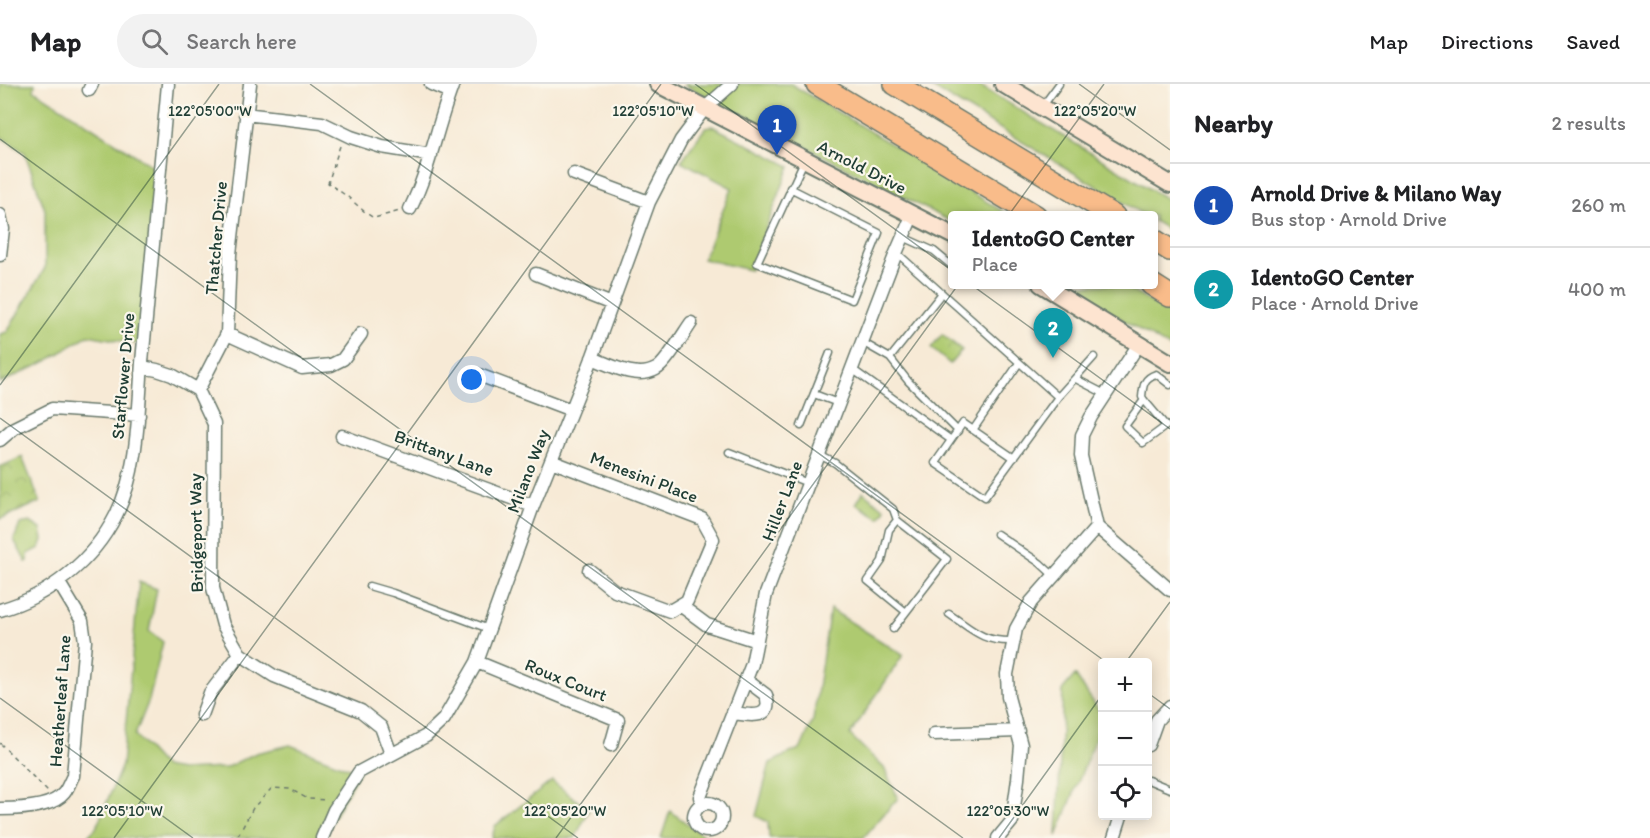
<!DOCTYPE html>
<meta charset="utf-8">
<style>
:root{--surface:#fff;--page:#f2f2f2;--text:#202124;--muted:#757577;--line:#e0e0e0;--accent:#b5179e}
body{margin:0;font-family:Itim,sans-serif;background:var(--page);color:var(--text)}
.controls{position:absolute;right:18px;bottom:18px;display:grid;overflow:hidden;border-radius:6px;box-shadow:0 3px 15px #0003}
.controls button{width:54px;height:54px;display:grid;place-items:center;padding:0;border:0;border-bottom:2px solid var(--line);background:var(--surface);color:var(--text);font:30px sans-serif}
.you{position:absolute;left:472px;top:296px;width:21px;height:21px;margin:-15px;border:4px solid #fff;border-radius:50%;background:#1a73e8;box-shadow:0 0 0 9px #1a73e833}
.badge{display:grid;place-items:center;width:39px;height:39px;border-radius:50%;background:var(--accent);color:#fff;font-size:20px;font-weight:700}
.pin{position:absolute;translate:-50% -50px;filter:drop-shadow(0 2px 3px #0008)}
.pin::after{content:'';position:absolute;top:32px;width:21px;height:18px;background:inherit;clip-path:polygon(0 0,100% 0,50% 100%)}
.popup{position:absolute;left:948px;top:127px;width:210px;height:78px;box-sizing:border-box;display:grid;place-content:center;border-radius:6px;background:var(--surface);filter:drop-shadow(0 2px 4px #0005);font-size:20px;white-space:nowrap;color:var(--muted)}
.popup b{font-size:22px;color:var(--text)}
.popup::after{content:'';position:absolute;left:50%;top:100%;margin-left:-12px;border:12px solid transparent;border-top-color:var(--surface)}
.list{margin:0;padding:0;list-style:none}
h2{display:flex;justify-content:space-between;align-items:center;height:78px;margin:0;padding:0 24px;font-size:26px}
h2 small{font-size:20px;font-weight:400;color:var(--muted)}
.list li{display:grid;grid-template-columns:39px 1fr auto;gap:18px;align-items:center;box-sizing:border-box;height:84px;padding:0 24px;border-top:2px solid var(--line)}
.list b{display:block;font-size:22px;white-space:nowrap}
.list p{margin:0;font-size:20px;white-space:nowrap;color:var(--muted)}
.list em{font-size:20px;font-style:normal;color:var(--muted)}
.icon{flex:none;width:33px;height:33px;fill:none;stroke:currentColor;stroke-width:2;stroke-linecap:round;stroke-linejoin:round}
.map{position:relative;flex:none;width:1170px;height:754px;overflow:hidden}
header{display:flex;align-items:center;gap:36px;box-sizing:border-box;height:84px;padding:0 30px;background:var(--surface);border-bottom:2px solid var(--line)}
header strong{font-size:28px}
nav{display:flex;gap:33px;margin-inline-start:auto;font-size:21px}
.search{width:420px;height:54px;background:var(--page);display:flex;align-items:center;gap:15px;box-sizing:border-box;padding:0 21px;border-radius:33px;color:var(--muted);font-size:22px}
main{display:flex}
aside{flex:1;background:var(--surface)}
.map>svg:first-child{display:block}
.grass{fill:#aeca70;stroke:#668452;stroke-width:1.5}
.park{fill:url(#park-crowns);stroke:#668452;stroke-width:1.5}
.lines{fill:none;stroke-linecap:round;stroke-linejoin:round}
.lane-casing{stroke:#6b7a6d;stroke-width:9}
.street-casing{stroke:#6b7a6d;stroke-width:15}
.secondary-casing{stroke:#6b7a6d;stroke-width:20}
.highway-casing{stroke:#6b7a6d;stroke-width:24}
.path{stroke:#6b7a6d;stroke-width:1.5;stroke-dasharray:4.5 4.5;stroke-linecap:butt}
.lane{stroke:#fff;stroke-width:6}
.street{stroke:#fff;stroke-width:12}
.secondary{stroke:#fde4d0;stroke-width:16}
.highway{stroke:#f9bc8a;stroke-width:21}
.ticks{fill:none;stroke:#1f3d34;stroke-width:1.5;stroke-opacity:0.45}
.labels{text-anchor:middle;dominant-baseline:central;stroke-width:4.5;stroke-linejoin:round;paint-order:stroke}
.street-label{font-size:18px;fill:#1f3d34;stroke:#fbf7ec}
.ticks-label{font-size:15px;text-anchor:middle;fill:#1f3d34;stroke:#fbf7ec;stroke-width:4.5;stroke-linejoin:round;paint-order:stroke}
</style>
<header>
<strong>Map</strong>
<div class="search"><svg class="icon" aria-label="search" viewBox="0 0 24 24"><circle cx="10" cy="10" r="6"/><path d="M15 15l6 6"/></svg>Search here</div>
<nav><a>Map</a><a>Directions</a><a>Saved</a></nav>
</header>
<main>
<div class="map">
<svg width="1170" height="754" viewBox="0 0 1170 754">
<defs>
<pattern id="park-crowns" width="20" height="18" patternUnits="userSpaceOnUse" patternTransform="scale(1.5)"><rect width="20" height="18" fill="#aeca70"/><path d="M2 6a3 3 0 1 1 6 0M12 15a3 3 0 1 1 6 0" fill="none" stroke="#8da55d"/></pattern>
</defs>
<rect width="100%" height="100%" fill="#fbf7ec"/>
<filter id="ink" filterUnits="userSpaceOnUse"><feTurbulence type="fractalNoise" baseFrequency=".0167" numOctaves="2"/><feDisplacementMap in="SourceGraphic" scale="12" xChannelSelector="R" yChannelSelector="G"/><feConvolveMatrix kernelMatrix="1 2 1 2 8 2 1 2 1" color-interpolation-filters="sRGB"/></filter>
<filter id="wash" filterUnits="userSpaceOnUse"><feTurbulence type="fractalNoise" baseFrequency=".008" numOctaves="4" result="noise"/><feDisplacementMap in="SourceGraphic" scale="24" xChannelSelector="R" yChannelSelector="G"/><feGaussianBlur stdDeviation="1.35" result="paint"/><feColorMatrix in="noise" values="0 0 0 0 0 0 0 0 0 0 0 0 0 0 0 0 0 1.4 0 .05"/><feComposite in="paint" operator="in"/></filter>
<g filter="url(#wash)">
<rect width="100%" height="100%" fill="#f7ead6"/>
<path class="grass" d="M0,0H35L34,6L160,87L144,261L88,251L47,277L0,299V250L7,248L45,184V126L25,69L0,52Z
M683,0H791L1009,131L952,132V138Z
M926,0H977L1170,117V147L1154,137V132L1144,131Z
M712,42L790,82L750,186L703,175L732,104L681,77L706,43Z
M1064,201H1122L1170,230V264Z
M30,438L41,445L43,456L40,464L28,470V477L26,478L14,456L20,440Z
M139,498L157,505L149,547L163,558L149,616L135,651L164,683L181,686L225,684L256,669L290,661L359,688L322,754H86L96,744L122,681Z
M830,525L903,571L850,651L884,684L898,714L863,754H769L768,738L756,732L770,679L801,664L813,636Z
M1075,591L1102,631V637L1057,752L1063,605Z
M552,697L589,726L575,754H492L495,742Z
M670,727L707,754H661Z"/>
<path class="park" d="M942,250L962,266L950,280L931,264Z
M22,373L40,418L0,435V383Z
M863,408L885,425L879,434L856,420Z"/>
</g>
<g filter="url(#ink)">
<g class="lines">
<defs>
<path id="lane" d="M1042,23L1059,0
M790,104L879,149L852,216L757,179L804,77
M903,153L934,167L952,182
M897,169L1058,313
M862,258L890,274L908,297L958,347
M890,274L942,209
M852,285L951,356
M1076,295L1107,311
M814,310L838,319
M1144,316L1125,342L1143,359L1166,342L1144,316L1142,313C1143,301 1144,294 1156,290L1170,301
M801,342L830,269
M973,346L1019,279
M729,368L808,399
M819,371L835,379L893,425L897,436L947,475L893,545
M1014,374L963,339L935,379L985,413L1058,313L1094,273
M897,436L889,446L882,477L868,497L906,528
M997,450L1040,479L1054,492
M369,502L393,509L489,545
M949,530C973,546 982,558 1013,557
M1148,696L1170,705"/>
<path id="street" d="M431,0L450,8
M89,6L92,0
M245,30L322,39L351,53L382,63L431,71
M574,90L649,118
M410,125C430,85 437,41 453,0
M0,131L3,145L0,171
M536,190L612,220
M227,250L302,284L331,281L343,275L361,250
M1139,260L1091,333L1082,351L1081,372L1097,443L1170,506
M592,274C610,281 637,296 656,285C665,281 684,249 691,239
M142,283L157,286L172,291L198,306L214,340L213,504L223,541L240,570L274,592L361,627L381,643L391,670
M479,291L571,326
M198,306L227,250L230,170L250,0
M342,352L533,422
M0,356L14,344L52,325L139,331
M551,377L702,435L713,455L687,517L670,527L615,507L589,486
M680,521L707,541L757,557
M0,526C49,512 93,477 116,431C140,384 138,319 143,267C151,178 160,89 168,0
M477,578L618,636L611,661
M733,629C748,631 774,637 766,611L746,596
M202,631L210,609L240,570
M934,650L1018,647
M1148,661L1157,636L1170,622
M694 733a14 14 0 1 1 28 0a14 14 0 1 1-28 0Z
M702,720L700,713L752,580L766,510L896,169L913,130
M0,725C17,725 52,724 64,709C68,704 70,697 73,692L85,557L82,537L59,499
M322,754L334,726L359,688L426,652L444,635L477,578L533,422L590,280L649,118L681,56L705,24L732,0
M998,754L1012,737L1018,695L1021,661L1008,613L1007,590L1016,545L1031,518L1097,443
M1114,754L1121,732"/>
<path id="secondary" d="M658,0L952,151
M1003,0L1170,100
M1041,200L1170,279"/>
<path id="highway" d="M817,0L1036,132
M895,0L1114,132
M1154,156L1170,166
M1151,200L1170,212"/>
</defs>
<use href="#lane" class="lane-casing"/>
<use href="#street" class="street-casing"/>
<use href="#secondary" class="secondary-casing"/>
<use href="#highway" class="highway-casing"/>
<path class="path" d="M340,62L328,99L348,113L366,129L374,134L400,127
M0,659L48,708
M229,754L239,750L253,724L272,704L290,705L308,715L326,716"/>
<use href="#lane" class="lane"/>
<use href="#street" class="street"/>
<use href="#secondary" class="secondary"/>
<use href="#highway" class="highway"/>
</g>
</g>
<path class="ticks" d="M310,0L1106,578M695,0L1170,345M1079,0L1170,66M0,55L963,754M0,301L219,0M0,334L578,754M1126,578L1170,518M1148,609L1170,625M0,614L193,754M114,754L661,0M556,754L1104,0M999,754L1102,611"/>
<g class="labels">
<g class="street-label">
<text transform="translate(862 83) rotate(27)">Arnold Drive</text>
<text transform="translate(216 154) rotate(-85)">Thatcher Drive</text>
<text transform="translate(123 292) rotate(-85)">Starflower Drive</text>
<text transform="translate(444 369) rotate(20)">Brittany Lane</text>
<text transform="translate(528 387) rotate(-69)">Milano Way</text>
<text transform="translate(644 393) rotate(21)">Menesini Place</text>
<text transform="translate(782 417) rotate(-69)">Hiller Lane</text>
<text transform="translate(196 449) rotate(-91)">Bridgeport Way</text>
<text transform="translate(566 596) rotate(22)">Roux Court</text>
<text transform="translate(60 617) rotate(-86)">Heatherleaf Lane</text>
</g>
</g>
<g class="ticks-label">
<text x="653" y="32">122°05'10"W</text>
<text x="1095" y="32">122°05'20"W</text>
<text x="210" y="32">122°05'00"W</text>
<text x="122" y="732">122°05'10"W</text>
<text x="565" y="732">122°05'20"W</text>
<text x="1008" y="732">122°05'30"W</text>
</g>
</svg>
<div class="controls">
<button>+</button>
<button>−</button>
<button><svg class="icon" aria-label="locate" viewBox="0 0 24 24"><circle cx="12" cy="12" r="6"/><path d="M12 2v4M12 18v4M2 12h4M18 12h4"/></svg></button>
</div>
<div class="you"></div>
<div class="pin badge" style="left:777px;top:71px;background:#1a4fb4">1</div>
<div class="pin badge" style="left:1053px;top:274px;background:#0f9aa8">2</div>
<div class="popup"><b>IdentoGO Center</b>Place</div>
</div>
<aside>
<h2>Nearby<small>2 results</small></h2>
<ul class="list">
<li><span class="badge" style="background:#1a4fb4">1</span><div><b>Arnold Drive &amp; Milano Way</b><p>Bus stop · Arnold Drive</p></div><em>260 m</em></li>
<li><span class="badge" style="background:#0f9aa8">2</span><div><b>IdentoGO Center</b><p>Place · Arnold Drive</p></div><em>400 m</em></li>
</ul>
</aside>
</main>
